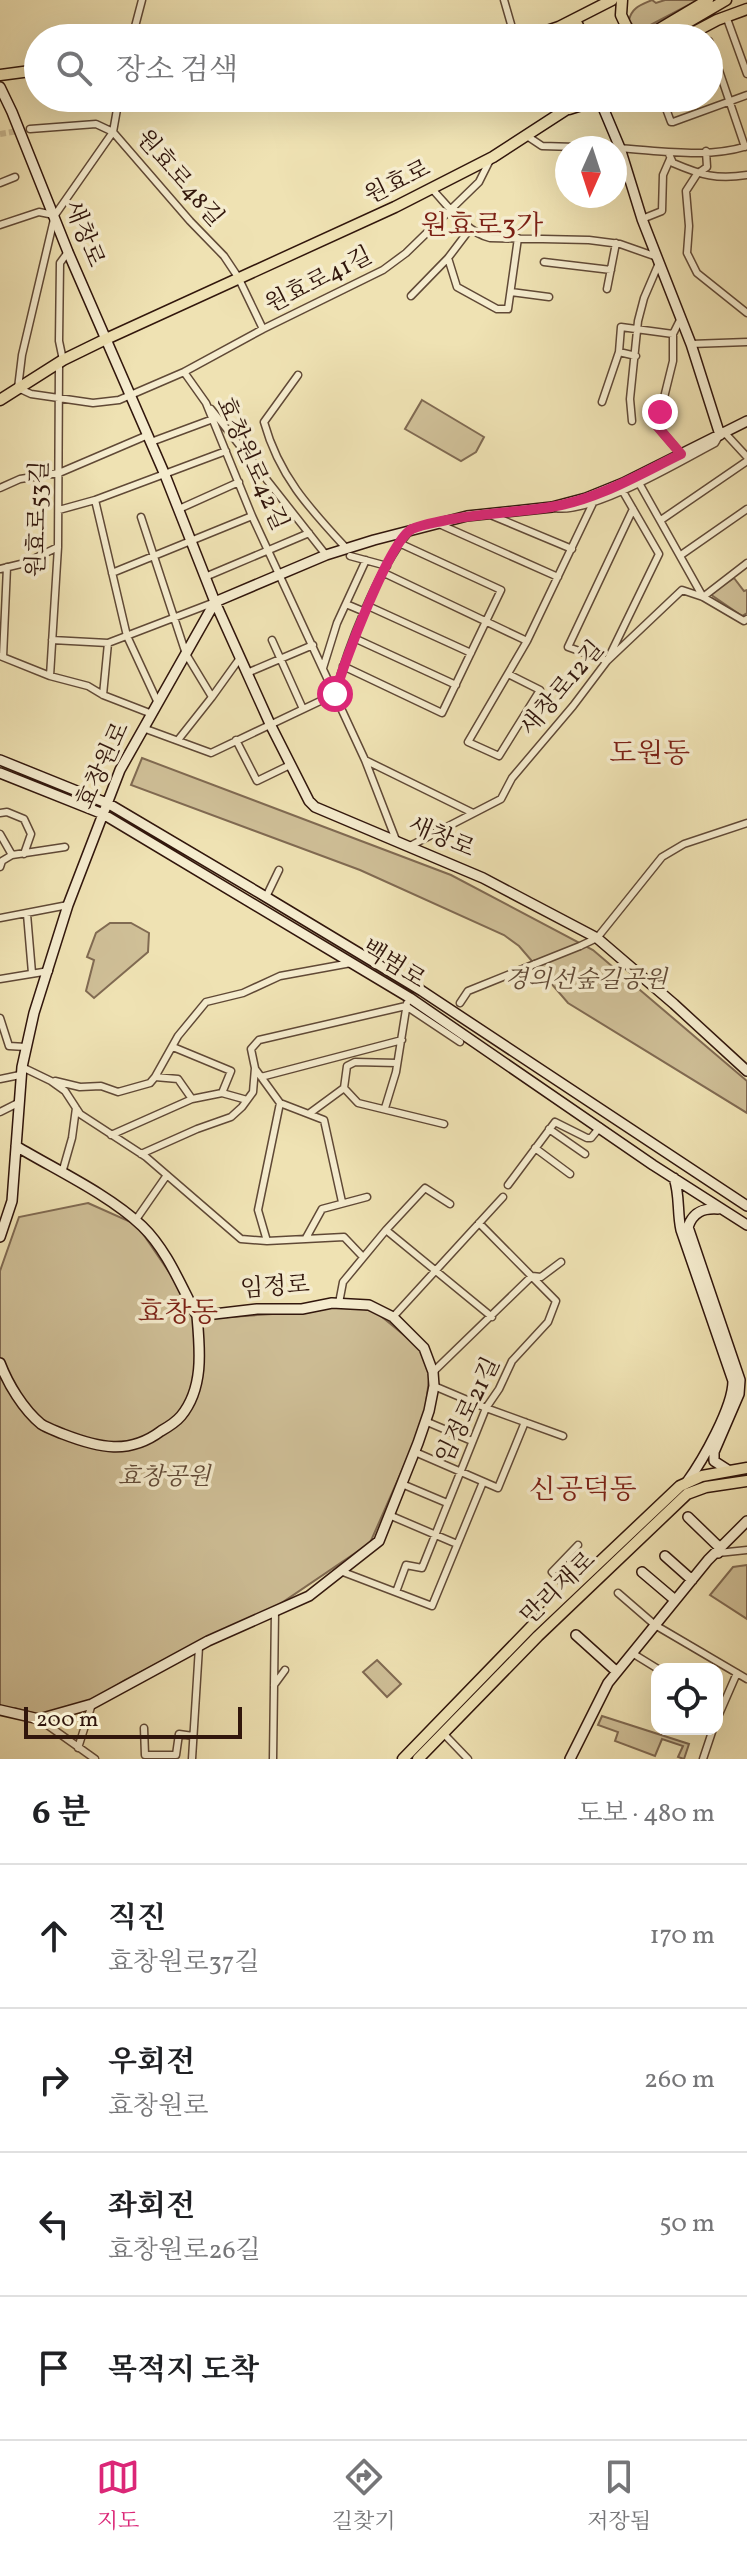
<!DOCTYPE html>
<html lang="ko">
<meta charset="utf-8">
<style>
:root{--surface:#fff;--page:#f6f6f6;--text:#202124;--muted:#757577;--line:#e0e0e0;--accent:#db2777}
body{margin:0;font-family:Vollkorn,"Noto Serif KR",serif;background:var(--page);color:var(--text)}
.controls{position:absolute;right:24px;bottom:24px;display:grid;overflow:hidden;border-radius:16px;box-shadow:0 8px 32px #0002}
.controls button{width:72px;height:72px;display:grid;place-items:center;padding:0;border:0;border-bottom:2px solid var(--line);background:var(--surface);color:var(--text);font:40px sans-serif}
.compass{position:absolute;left:555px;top:136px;width:72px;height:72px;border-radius:50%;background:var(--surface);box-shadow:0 8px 32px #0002;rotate:183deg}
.scale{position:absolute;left:24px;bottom:20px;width:218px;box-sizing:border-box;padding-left:8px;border:4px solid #31160c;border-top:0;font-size:22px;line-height:28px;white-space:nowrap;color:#31160c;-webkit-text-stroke:6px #f5ecce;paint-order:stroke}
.stop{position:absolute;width:24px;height:24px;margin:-18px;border:6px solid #db2777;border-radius:50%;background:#fff}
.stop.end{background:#db2777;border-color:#fff;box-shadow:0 2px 8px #0008}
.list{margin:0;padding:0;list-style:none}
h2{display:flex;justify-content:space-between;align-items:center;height:104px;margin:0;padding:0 32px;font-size:34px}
h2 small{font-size:26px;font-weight:400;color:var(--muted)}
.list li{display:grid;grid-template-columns:52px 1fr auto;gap:24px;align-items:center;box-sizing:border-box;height:144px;padding:0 32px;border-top:2px solid var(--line)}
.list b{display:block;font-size:30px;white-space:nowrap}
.list p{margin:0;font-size:26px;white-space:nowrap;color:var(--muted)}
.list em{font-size:26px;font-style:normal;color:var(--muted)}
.icon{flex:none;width:44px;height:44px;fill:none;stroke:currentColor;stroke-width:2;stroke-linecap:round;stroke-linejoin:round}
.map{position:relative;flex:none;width:747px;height:1759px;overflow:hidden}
.search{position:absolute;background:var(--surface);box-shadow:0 8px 32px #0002;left:24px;right:24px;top:24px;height:88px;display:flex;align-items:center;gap:20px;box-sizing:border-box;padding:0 28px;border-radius:44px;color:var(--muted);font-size:30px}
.sheet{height:680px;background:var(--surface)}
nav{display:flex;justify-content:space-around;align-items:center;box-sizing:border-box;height:112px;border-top:2px solid var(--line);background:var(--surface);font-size:22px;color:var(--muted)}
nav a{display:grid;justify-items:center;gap:4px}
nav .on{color:var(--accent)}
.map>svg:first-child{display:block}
.green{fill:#cfbf97;stroke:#806a52;stroke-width:2}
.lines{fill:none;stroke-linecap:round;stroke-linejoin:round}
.street-tunnel{stroke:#c9b992;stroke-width:6;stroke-dasharray:6 3;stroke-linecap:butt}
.street-casing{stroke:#604936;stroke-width:9}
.secondary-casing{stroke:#31160c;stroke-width:12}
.primary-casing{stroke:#31160c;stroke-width:13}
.street{stroke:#f5ecce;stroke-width:6}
.secondary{stroke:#f5ecce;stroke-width:9}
.primary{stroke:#efe2b3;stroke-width:10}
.street-bridge-casing{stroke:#604936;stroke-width:9;stroke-linecap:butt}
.street-bridge{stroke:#f5ecce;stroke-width:6}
.route{stroke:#db2777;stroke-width:10}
.labels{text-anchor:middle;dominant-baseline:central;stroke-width:7;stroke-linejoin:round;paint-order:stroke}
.street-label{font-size:24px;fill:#31160c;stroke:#f5ecce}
.park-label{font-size:24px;font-style:italic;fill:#604936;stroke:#f5ecce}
.quarter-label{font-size:28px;fill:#7a1f14;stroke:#f5ecce}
</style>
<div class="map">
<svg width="747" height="1759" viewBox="0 0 747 1759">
<rect width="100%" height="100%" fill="#efe2b3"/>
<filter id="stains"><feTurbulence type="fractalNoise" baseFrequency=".0025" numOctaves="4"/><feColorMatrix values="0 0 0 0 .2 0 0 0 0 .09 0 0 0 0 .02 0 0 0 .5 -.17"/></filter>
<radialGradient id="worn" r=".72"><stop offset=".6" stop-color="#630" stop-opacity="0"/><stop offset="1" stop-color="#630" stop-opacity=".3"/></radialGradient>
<path class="green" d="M652,0L656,3L665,0H698L641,30L635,29L629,20C632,7 641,5 652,0Z
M422,400L484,437L476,452L461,461L405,429Z
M734,578L744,591L747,590V613L742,616L710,594Z
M142,758L451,875L593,950L747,1081V1113L568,1003L519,946L504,935L360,870L131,785Z
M110,923H131L149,933L148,952L94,998L86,991L94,960L87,957L96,933Z
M88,1203L133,1223L139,1228L201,1319L302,1312L331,1305L353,1306L376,1312L421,1349L430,1372L425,1411L415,1441L370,1543L274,1608L207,1638L125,1680L91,1701L44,1716L15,1708L0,1709V1271L19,1217Z
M747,1565V1619L710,1595L733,1567Z
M377,1660L401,1684L387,1697L363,1672Z
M602,1716L689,1744L684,1759L678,1757L683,1746L662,1739L655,1756L615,1741L618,1732L598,1725Z"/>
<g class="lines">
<path class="street-tunnel" d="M0,134L30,129"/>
<defs>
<path id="street" d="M504,0L515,38
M726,16L747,74
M132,38L142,0
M709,41L745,147
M119,98L113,132L55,215L22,355L18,388L31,394L93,403L119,400L184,372L263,329L383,270L406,253L479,182L491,158
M643,98L649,101L656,98
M662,98L671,122H673L747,95
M30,129L96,124L113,132L190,221L224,256L238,277L263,329
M527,136L542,146L610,148
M615,148C658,150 706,159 747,146
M706,151L707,167L697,174L686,191L689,226L687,253L697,273L747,313
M668,152L673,163C701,175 717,180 747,175
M0,183L15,177
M432,189C449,207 466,232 490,238L589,240L620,244L657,257
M642,219L662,211L663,175L670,159
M0,225L39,212L54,215
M448,258L457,287L497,309H508L518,238
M544,262L611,270
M607,289L616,243
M511,292L549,297
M411,296L448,258L470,229
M681,318L673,334V361L657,426L681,454
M691,344L747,342
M619,352L621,327L673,334
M63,360L59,341L60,263L68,252
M184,372L206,403L252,516L365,760L396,840
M298,375L264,422C279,476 309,508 346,548
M602,402L619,352L636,356
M211,409L326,555
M632,421L630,399L638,321L644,298L659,263
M724,432L747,457
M151,442L213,419
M639,483L703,597L747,563
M0,488L20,479L59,473L148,435
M622,490L659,554L607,661L568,647L633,509
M95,500L127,636L158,703
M555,508C590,515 681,461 715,443L718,438
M179,509L239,482
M59,510L95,500L226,451
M493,516L572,549
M141,517L186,654L212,697L240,658
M661,520L747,461
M439,524L558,577
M681,555L747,509
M350,556L387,566
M0,569L25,563L58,547
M112,573L252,516
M384,573L527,641
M205,577L309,533
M346,604L365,612
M368,606L471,653
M354,638L456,685
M52,640L108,643L215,602
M272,640L303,709
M0,656L50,676L88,686L103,695L152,714
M3,657L7,567
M343,666L442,713L501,590L399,543
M323,668L337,623L366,560
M247,673L313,645
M508,674L540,690L499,756L468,742L527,641L594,501
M50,676L58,547L59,364
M103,695L108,643
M143,728L211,753L335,694C348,647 377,571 408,533
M178,740L212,697
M236,740L257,781L290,765
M365,760L473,813
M0,813L7,812L24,819L31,834L24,854
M0,834L12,855
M410,846L501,799L512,778L573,706L607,661L682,590L703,597L744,621L747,619
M0,867L2,861L12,855L65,847
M266,897L279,870
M27,914L32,973
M0,918L68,905
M580,946L597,938L662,857L684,844L747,823
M0,979L49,971
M460,1003L468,991L535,964
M406,1006L460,1042
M0,1018L9,1046L26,1047
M173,1047L231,1071L222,1093
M397,1063L355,1062L347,1066L344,1088L358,1103L444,1124
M22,1067L51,1081L65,1091L80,1114L146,1157L241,1239L267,1241L344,1237L363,1257
M256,1070L280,1103L324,1120L342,1202
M155,1077L178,1036L206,1002L243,993L280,976L351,963
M261,1077L402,1040
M0,1079L20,1075
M55,1081L80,1087L101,1086L118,1092L150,1083L155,1077L178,1079L192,1099
M385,1108L396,1072L407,1003
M0,1112L18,1103
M310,1113L344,1088
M549,1129L585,1154
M111,1135L192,1099L222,1093L247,1100
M535,1148L570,1174
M141,1154L197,1129L231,1117L242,1107L253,1092L255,1068L251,1049L259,1040L406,1006
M62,1173L72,1138L76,1108
M508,1185L555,1122L587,1138H591L600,1127
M135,1221L167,1175
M386,1230L492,1317
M306,1238L322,1209L367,1197
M267,1241L258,1210L280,1103
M339,1303L343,1282L386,1230L425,1188L450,1204
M393,1317L503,1197
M433,1372L532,1276L541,1277L561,1262
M434,1386L486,1408L563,1436
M425,1421L472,1441
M415,1452L498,1488L525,1422
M402,1484L447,1503
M389,1515L457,1544
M718,1553L747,1550
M343,1572L432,1606L483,1482
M570,1591L552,1572L578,1545
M396,1592L406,1565L422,1568L486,1408L499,1389L512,1361L548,1322L556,1301L479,1223
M618,1593L655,1625L747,1679
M632,1653L658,1669
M274,1685L285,1670
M39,1719L95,1759
M717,1719L737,1673
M144,1728L145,1755
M443,1733L468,1759
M78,1748L92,1704
M145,1755H176L179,1734L193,1736
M192,1759L199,1647
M273,1759L275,1611
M703,1759L713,1729"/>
<path id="secondary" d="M0,87L12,112L68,252L165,475L215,602L270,724L309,801L315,807L483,878L597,938L674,1004L747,1071
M599,98L620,148L642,219L691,344L720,435
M0,760L109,804L266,897L422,991L747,1206
M0,773L103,814L410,998L653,1165L747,1225
M674,1178C680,1195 677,1212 681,1230L733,1381C733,1407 703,1460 687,1482
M718,1209C703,1208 693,1212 688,1227L740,1380L739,1394L714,1452V1461L728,1470
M0,1237L12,1201L22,1067L34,1013L68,905L120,770L215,602L326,555L374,540L467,516L552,507L586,498L623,483L747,421
M0,1363C8,1384 23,1409 41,1424C47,1428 56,1431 63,1434C99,1448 129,1455 161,1431C168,1427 176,1422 181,1416C204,1388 200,1350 197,1316
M688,1517L719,1547L718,1553
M665,1556L692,1580
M642,1572L675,1600
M576,1635L617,1672
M0,1710L39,1719L92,1704L208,1641L309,1596L379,1541L418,1443L429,1411L434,1386L433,1372L424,1348L393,1317L369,1305L332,1303L302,1309H257L197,1316C181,1286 167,1250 142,1226C108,1194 56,1170 16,1146
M570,1759L608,1683L708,1560L747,1521"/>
<path id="primary" d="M622,0L621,15L629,32L646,37
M575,20L584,38
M526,38L559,27L612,0
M644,38L708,0
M661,38L726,0
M683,38L717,20L747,9
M0,75L38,70
M569,109L591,102L597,98
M0,400L63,360L106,339L395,207L493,157L567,109L578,98
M403,1759L531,1627L680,1486L702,1476L747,1468
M418,1759L538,1636L687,1494L706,1487L747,1481"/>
</defs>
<use href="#street" class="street-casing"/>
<use href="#secondary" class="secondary-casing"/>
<use href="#primary" class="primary-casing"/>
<use href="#street" class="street"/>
<use href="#secondary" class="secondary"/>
<use href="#primary" class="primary"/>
<defs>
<path id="street-bridge" d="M535,964L580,946"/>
</defs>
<use href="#street-bridge" class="street-bridge-casing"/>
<use href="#street-bridge" class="street-bridge"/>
</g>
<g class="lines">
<path class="route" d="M335,694C343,665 389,541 412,529C421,525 433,523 442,521C479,513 514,513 551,507C597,500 640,474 681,454L657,426L660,412"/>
</g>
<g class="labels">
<g class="street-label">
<text transform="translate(179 179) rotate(49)">원효로48길</text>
<text transform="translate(398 183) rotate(-26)">원효로</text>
<text transform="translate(83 234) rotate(68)">새창로</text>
<text transform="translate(319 281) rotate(-27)">원효로41길</text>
<text transform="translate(251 464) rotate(66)">효창원로42길</text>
<text transform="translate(39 519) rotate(-88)">원효로53길</text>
<text transform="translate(563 689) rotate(-50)">새창로12길</text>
<text transform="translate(104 766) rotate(-65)">효창원로</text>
<text transform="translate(441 838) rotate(23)">새창로</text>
<text transform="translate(393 965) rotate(32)">백범로</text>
<text transform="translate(275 1288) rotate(-4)">임정로</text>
<text transform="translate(469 1411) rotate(-64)">임정로21길</text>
<text transform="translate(559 1589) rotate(-44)">만리재로</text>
</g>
<g class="park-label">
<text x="586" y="981">경의선숲길공원</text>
<text x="164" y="1478">효창공원</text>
</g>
<g class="quarter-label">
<text x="482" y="226">원효로3가</text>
<text x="650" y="754">도원동</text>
<text x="178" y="1313">효창동</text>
<text x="583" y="1490">신공덕동</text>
</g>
</g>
<rect width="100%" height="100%" filter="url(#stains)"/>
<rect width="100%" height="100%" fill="url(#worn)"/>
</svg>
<div class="controls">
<button><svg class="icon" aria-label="locate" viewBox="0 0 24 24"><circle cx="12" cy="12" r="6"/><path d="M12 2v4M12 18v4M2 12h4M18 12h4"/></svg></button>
</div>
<svg class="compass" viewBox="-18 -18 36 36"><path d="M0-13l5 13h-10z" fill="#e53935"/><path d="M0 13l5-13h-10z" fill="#757577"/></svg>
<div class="scale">200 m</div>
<div class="stop" style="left:335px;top:694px"></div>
<div class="stop end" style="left:660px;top:412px"></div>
<div class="search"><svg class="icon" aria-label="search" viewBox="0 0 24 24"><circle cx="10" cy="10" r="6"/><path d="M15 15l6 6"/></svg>장소 검색</div>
</div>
<section class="sheet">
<h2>6 분<small>도보 · 480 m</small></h2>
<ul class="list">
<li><svg class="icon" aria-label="ahead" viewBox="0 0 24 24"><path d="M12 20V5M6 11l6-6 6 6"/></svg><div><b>직진</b><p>효창원로37길</p></div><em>170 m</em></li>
<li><svg class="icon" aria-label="right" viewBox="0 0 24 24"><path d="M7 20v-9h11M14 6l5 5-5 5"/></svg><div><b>우회전</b><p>효창원로</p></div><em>260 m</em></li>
<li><svg class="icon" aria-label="left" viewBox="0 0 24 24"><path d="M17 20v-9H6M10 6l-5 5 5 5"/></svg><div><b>좌회전</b><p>효창원로26길</p></div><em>50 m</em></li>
<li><svg class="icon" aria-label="arrive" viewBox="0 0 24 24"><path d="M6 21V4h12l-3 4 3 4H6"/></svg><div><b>목적지 도착</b></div></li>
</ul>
</section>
<nav>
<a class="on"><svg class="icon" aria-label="map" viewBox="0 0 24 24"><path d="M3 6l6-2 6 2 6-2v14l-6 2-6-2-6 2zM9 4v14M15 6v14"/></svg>지도</a>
<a><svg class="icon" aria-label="directions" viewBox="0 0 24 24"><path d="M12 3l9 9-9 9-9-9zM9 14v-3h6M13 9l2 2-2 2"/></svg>길찾기</a>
<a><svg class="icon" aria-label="saved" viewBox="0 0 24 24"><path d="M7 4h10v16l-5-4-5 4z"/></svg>저장됨</a>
</nav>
